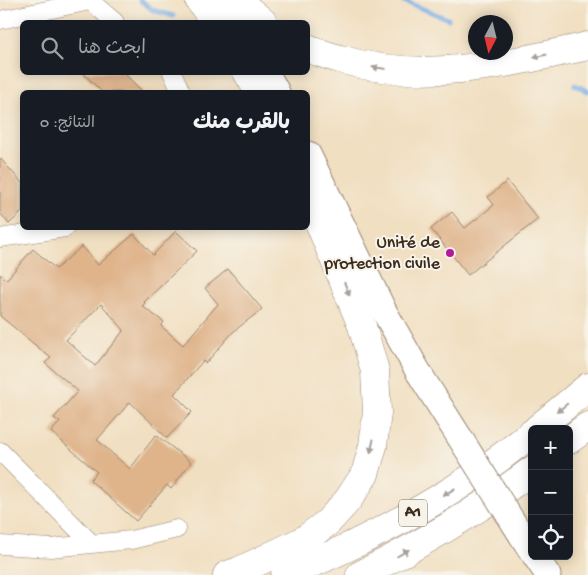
<!DOCTYPE html>
<html lang="ar">
<meta charset="utf-8">
<style>
:root{--surface:#171b24;--page:#242831;--text:#f1f3f6;--muted:#9ea1a6;--line:#363941}
body{margin:0;font-family:"Gochi Hand","Playpen Sans Arabic",sans-serif;background:var(--page);color:var(--text);direction:rtl}
.controls{position:absolute;right:15px;bottom:15px;display:grid;overflow:hidden;border-radius:8px;box-shadow:0 2px 12px #0003}
.controls button{width:45px;height:45px;display:grid;place-items:center;padding:0;border:0;border-bottom:1px solid var(--line);background:var(--surface);color:var(--text);font:25px sans-serif}
.compass{position:absolute;left:468px;top:15px;width:45px;height:45px;border-radius:50%;background:var(--surface);box-shadow:0 2px 12px #0003;rotate:187deg}
.list{margin:0;padding:0;list-style:none}
h2{display:flex;justify-content:space-between;align-items:center;height:65px;margin:0;padding:0 20px;font-size:21px}
h2 small{font-size:16px;font-weight:400;color:var(--muted)}
.icon{flex:none;width:28px;height:28px;fill:none;stroke:currentColor;stroke-width:2;stroke-linecap:round;stroke-linejoin:round}
.map{position:relative;flex:none;width:588px;height:575px;overflow:hidden;direction:ltr}
.search{position:absolute;background:var(--surface);box-shadow:0 2px 12px #0003;left:20px;top:20px;width:290px;height:55px;display:flex;align-items:center;gap:12px;box-sizing:border-box;padding:0 18px;border-radius:8px;color:var(--muted);font-size:19px}
.panel{position:absolute;background:var(--surface);box-shadow:0 2px 12px #0003;left:20px;top:90px;width:290px;height:140px;border-radius:8px;direction:rtl}
.map>svg:first-child{display:block}
.lines{fill:none;stroke-linecap:round;stroke-linejoin:round}
.stream{stroke:#77aee6;stroke-width:5}
.building{fill:#dfb48b;fill-rule:evenodd}
.minor-casing{stroke:#968470;stroke-width:19}
.secondary-casing{stroke:#968470;stroke-width:27}
.motorway-casing{stroke:#968470;stroke-width:29}
.minor{stroke:#fff;stroke-width:18}
.secondary{stroke:#fff;stroke-width:25}
.motorway{stroke:#fff;stroke-width:28}
.secondary-bridge-casing{stroke:#968470;stroke-width:27;stroke-linecap:butt}
.secondary-bridge{stroke:#fff;stroke-width:25}
.oneway{fill:#a79f9a}
.poi-dot{fill:#b5179e;stroke:#f7f3e8;stroke-width:2}
.labels{text-anchor:middle;dominant-baseline:central;stroke-width:4;stroke-linejoin:round;paint-order:stroke}
.shield{fill:#f7f3e8;stroke:#73665b;stroke-width:1}
.shield-label{font-size:16px;font-weight:bold;fill:#3b2a1e}
.poi-label{font-size:18px;fill:#3b2a1e;stroke:#f7f3e8;text-anchor:end}
</style>
<div class="map">
<svg width="588" height="575" viewBox="0 0 588 575">
<rect width="100%" height="100%" fill="#f7f3e8"/>
<filter id="ink" filterUnits="userSpaceOnUse"><feTurbulence type="fractalNoise" baseFrequency=".02" numOctaves="2"/><feDisplacementMap in="SourceGraphic" scale="10" xChannelSelector="R" yChannelSelector="G"/><feConvolveMatrix kernelMatrix="1 2 1 2 8 2 1 2 1" color-interpolation-filters="sRGB"/></filter>
<filter id="wash" filterUnits="userSpaceOnUse"><feTurbulence type="fractalNoise" baseFrequency=".0096" numOctaves="4" result="noise"/><feDisplacementMap in="SourceGraphic" scale="20" xChannelSelector="R" yChannelSelector="G"/><feGaussianBlur stdDeviation="1.12" result="paint"/><feColorMatrix in="noise" values="0 0 0 0 0 0 0 0 0 0 0 0 0 0 0 0 0 1.4 0 .05"/><feComposite in="paint" operator="in"/></filter>
<g filter="url(#wash)">
<rect width="100%" height="100%" fill="#f1dfc1"/>
<g class="lines">
<path class="stream" d="M140,0L153,10L173,16
M401,0L448,19
M575,85L588,91"/>
</g>
<g id="blocks">
<path class="building" d="M82,72H123L143,92H102Z
M0,158L22,183V212L9,224L0,213Z
M507,181L538,219L468,275L431,229L452,212L465,228L494,205L488,197Z
M176,231L197,251L144,302L145,303L142,306L164,322L161,326L183,345L218,304L205,288L228,269L262,309L233,332L206,363L203,361L174,394L192,412L167,438L130,402L97,440L130,469L156,435L191,462L171,489L167,485L136,521L90,480L97,472L51,432L60,422L54,418L78,391L45,363L51,358L0,316V274L6,280L33,249L56,269L82,246L98,265L134,234L153,255ZM101,304L124,330L95,366L66,340Z"/>
</g>
</g>
<g filter="url(#ink)">
<use href="#blocks" fill-opacity="0" stroke="#968470" stroke-width="1"/>
<g class="lines">
<defs>
<path id="minor" d="M89,0L115,22
M0,20L90,1
M172,72L181,92
M0,238L65,228
M0,451L92,544
M0,545L51,548L131,540L177,529"/>
<path id="secondary" d="M223,0L237,22
M266,72L277,92
M308,154L384,311L419,373
M535,556L548,575"/>
<path id="motorway" d="M199,0L215,22
M237,0L263,22
M308,48C318,53 329,56 340,59C422,84 506,64 588,46
M247,72L259,92
M537,429L588,387
M569,440L588,426
M227,575L239,571L304,540L328,522L348,500L365,474L373,446L377,412L375,371L362,326L308,196
M285,575C373,539 458,493 532,433
M360,575C420,545 479,511 532,470"/>
</defs>
<use href="#minor" class="minor-casing"/>
<use href="#secondary" class="secondary-casing"/>
<use href="#motorway" class="motorway-casing"/>
<use href="#minor" class="minor"/>
<use href="#secondary" class="secondary"/>
<use href="#motorway" class="motorway"/>
<defs>
<path id="secondary-bridge" d="M419,373L532,552"/>
</defs>
<use href="#secondary-bridge" class="secondary-bridge-casing"/>
<use href="#secondary-bridge" class="secondary-bridge"/>
</g>
<defs><path id="oneway-solid" d="M-6-.8H1V-3.2L6.5 0L1 3.2V.8H-6Z" transform="scale(1.25)"/></defs>
<g class="oneway">
<use href="#oneway-solid" transform="translate(540 56) rotate(168)"/>
<use href="#oneway-solid" transform="translate(379 68) rotate(-173)"/>
<use href="#oneway-solid" transform="translate(347 289) rotate(67)"/>
<use href="#oneway-solid" transform="translate(562 408) rotate(141)"/>
<use href="#oneway-solid" transform="translate(372 446) rotate(102)"/>
<use href="#oneway-solid" transform="translate(449 492) rotate(149)"/>
<use href="#oneway-solid" transform="translate(403 553) rotate(-30)"/>
</g>
</g>
<circle class="poi-dot" cx="450" cy="253" r="5"/>
<g class="labels">
<rect class="shield" x="399" y="499.5" width="28" height="27" rx="4"/>
<g class="shield-label">
<text x="413" y="513">A1</text>
</g>
<g class="poi-label">
<text x="440" y="243">Unité de<tspan x="440" dy="21">protection civile</tspan></text>
</g>
</g>
</svg>
<div class="controls">
<button>+</button>
<button>−</button>
<button><svg class="icon" aria-label="locate" viewBox="0 0 24 24"><circle cx="12" cy="12" r="6"/><path d="M12 2v4M12 18v4M2 12h4M18 12h4"/></svg></button>
</div>
<svg class="compass" viewBox="-18 -18 36 36"><path d="M0-13l5 13h-10z" fill="#e53935"/><path d="M0 13l5-13h-10z" fill="#9ea1a6"/></svg>
<div class="search"><svg class="icon" aria-label="search" viewBox="0 0 24 24"><circle cx="10" cy="10" r="6"/><path d="M15 15l6 6"/></svg>ابحث هنا</div>
<section class="panel">
<h2>بالقرب منك<small>النتائج: 0</small></h2>
<ul class="list">
</ul>
</section>
</div>
